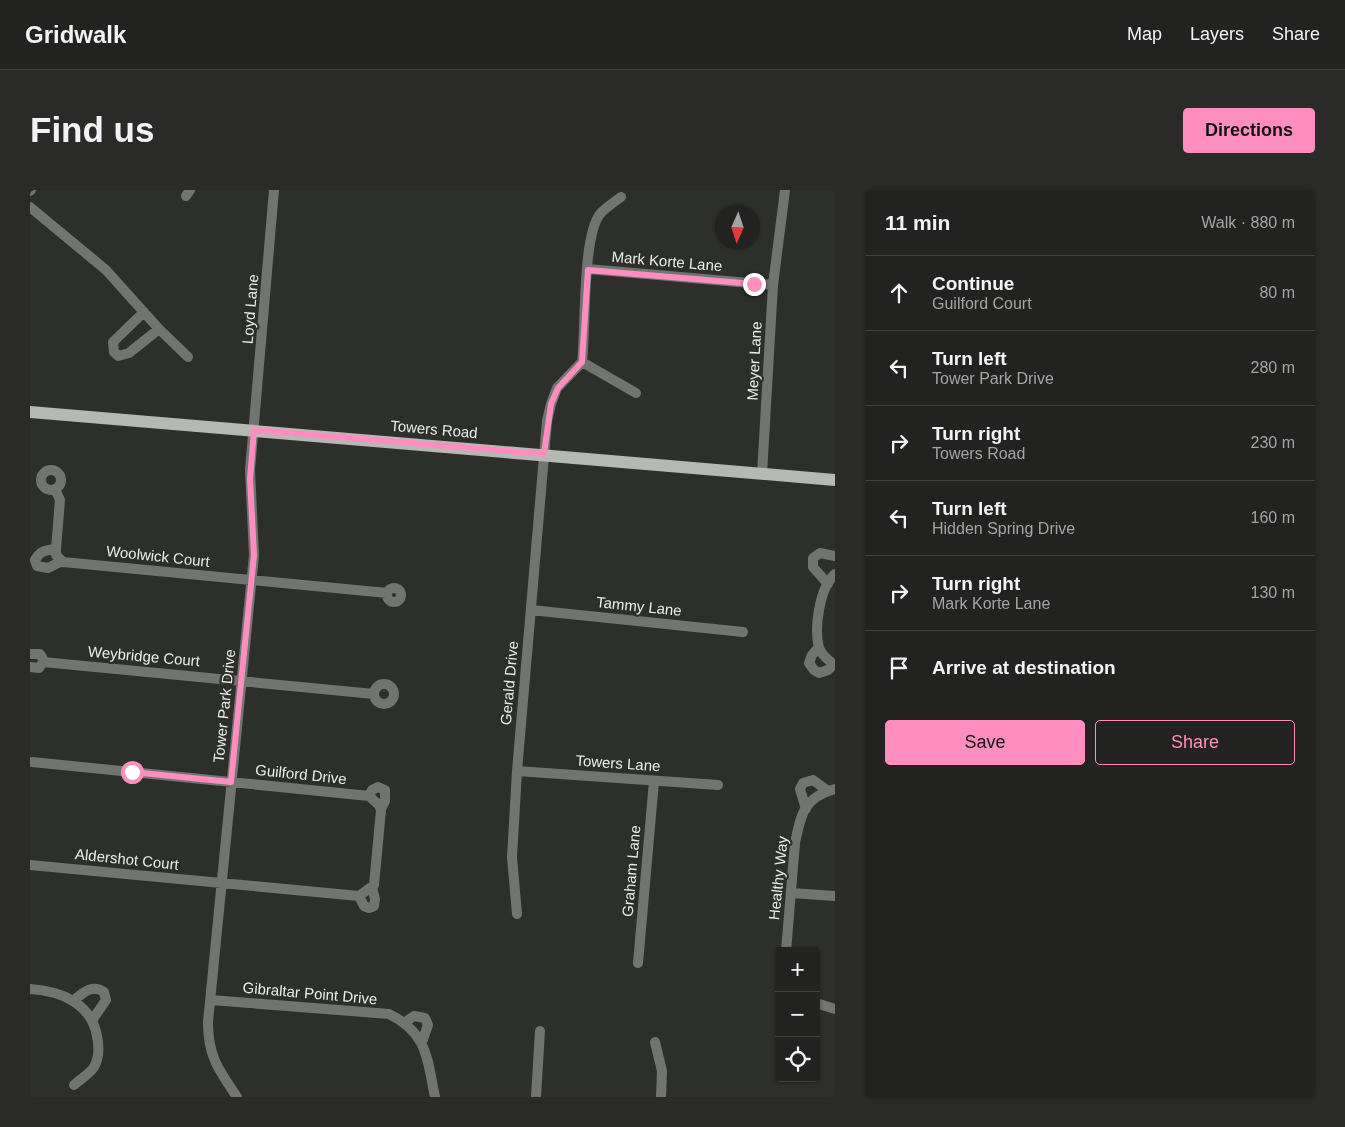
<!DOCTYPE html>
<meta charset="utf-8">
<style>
:root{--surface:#222320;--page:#2a2b29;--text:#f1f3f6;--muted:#a2a4a5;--line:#3f403e;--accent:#fd8ebf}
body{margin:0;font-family:Arial,sans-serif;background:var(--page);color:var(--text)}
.controls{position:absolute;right:15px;bottom:15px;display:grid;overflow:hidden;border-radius:5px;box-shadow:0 1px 4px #0004}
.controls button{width:45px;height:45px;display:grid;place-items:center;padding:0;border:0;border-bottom:1px solid var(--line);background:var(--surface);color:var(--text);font:25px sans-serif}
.compass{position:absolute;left:685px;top:15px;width:45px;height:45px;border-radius:50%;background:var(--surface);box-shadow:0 1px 4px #0004;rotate:183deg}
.stop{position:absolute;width:15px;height:15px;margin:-11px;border:4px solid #fd8ebf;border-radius:50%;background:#fff}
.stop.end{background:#fd8ebf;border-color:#fff;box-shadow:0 1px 5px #0008}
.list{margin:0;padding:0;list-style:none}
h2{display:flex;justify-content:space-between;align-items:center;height:65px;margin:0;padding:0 20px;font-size:21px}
h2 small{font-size:16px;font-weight:400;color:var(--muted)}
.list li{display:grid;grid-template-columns:32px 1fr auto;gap:15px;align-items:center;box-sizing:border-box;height:75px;padding:0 20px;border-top:1px solid var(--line)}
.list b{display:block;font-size:19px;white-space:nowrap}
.list p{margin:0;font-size:16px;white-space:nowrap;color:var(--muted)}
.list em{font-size:16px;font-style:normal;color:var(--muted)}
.actions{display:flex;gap:10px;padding:15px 20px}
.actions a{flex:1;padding:11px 0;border:1px solid var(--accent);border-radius:5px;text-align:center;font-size:18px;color:var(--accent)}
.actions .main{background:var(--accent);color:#111}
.icon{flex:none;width:28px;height:28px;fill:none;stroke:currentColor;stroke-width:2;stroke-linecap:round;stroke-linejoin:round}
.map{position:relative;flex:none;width:805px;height:907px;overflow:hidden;border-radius:5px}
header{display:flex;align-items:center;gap:30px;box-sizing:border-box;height:70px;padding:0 25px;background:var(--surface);border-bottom:1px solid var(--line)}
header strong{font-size:24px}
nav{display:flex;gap:28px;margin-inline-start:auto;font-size:18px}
.intro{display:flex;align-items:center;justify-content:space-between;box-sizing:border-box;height:120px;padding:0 30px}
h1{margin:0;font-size:35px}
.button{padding:12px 22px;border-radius:5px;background:var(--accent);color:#111;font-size:18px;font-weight:700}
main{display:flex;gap:30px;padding:0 30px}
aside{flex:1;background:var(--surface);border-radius:5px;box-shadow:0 1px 4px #0004}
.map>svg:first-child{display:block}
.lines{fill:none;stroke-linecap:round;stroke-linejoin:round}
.minor{stroke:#727471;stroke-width:10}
.major{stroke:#b6b8b4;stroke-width:12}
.route{stroke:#fd8ebf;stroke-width:6}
.labels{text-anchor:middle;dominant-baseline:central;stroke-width:4.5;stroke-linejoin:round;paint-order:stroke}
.street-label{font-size:15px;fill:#ebedea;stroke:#2d2f2b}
</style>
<header>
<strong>Gridwalk</strong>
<nav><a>Map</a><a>Layers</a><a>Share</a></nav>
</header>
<div class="intro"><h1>Find us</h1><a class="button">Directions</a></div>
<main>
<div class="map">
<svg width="805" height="907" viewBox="0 0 805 907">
<rect width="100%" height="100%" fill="#2d2f2b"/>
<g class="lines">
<path class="minor" d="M0,1L1,0
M156,6L160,0
M0,17L76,80L129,139L158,167
M558,79L743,95
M114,122L83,152L84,162L88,166L99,163L129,139
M552,172L606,203
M11 290a10 10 0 1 1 20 0a10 10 0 1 1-20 0Z
M732,284L743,95L755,0
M25,299L30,310L26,359V365L33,372L357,403
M26,359C15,360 10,361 5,370L7,376L18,378L32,371
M805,384C789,398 784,439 789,458C792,465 799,471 805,475
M798,394L783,377V368L790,363L805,366
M357 405a7 7 0 1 1 14 0a7 7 0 1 1-14 0Z
M501,420L713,442
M789,457L782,465L779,473L784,480L789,483L798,480L804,474
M0,464H10L14,471L9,478L0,477
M13,472L344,504
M344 504a10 10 0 1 1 20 0a10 10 0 1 1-20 0Z
M487,581L688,595
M339,606L342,600L348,597L355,600V611L351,619
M776,619L770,599L773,593L783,590L798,601
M0,675L329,706L344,695L351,620L349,615L339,606L2,572
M761,703L805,706
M329,706L334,716L339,718L344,716L345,709L342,698
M487,724L482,667L487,581L517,231L521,214L527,198L552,172C556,140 552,47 570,24C575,18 584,12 591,7
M756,761L765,653C771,624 774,607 805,599
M608,773L624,591
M0,799C31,801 61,813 67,846C69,856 70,867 64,877C60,884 50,889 44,895
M44,810C54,802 63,794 74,802L76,810L63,829
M181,810L359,824C398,843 397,869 405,907
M786,813L805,819
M374,833L384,826L395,828L398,835L392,852
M625,852L632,881L631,907
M207,907C188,879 178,866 178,832L224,365L220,280L244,0
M506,907L510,841"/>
<path class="major" d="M0,222L805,290"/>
</g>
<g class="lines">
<path class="route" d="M102,582L201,592L224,365L220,289L224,240L514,264L521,214L528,198L552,172L558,80L724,94"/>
</g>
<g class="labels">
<g class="street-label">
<text transform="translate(637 71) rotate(5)">Mark Korte Lane</text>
<text transform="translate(220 119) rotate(-85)">Loyd Lane</text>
<text transform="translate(724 171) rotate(-87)">Meyer Lane</text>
<text transform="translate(404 239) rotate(5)">Towers Road</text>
<text transform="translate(128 366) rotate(6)">Woolwick Court</text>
<text transform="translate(609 416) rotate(6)">Tammy Lane</text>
<text transform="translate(114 466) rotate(5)">Weybridge Court</text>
<text transform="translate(479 493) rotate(-85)">Gerald Drive</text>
<text transform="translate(194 516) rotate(-84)">Tower Park Drive</text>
<text transform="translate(588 573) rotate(4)">Towers Lane</text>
<text transform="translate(271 584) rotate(6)">Guilford Drive</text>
<text transform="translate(97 669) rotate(6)">Aldershot Court</text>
<text transform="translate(601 681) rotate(-85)">Graham Lane</text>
<text transform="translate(748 688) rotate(-84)">Healthy Way</text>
<text transform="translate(280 803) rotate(5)">Gibraltar Point Drive</text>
</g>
</g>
</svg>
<div class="controls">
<button>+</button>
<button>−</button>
<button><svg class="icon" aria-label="locate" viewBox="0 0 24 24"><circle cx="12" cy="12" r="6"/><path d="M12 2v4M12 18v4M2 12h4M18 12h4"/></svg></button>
</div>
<svg class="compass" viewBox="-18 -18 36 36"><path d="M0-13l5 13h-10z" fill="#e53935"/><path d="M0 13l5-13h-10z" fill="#a2a4a5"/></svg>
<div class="stop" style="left:102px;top:582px"></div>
<div class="stop end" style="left:724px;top:94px"></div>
</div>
<aside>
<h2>11 min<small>Walk · 880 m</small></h2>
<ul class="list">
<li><svg class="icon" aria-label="ahead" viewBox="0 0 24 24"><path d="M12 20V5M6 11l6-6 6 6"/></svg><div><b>Continue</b><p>Guilford Court</p></div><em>80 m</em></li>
<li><svg class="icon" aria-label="left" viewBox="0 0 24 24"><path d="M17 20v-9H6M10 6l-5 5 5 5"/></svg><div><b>Turn left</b><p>Tower Park Drive</p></div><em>280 m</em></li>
<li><svg class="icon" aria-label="right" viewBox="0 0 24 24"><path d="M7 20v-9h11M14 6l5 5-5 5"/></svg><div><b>Turn right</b><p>Towers Road</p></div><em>230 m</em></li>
<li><svg class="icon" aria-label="left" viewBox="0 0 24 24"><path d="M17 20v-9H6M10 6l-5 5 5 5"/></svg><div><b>Turn left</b><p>Hidden Spring Drive</p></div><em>160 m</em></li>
<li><svg class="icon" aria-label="right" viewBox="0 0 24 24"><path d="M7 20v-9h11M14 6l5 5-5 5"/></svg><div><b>Turn right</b><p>Mark Korte Lane</p></div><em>130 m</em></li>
<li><svg class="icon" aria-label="arrive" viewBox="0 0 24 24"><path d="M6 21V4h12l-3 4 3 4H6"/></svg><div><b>Arrive at destination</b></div></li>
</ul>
<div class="actions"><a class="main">Save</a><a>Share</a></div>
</aside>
</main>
